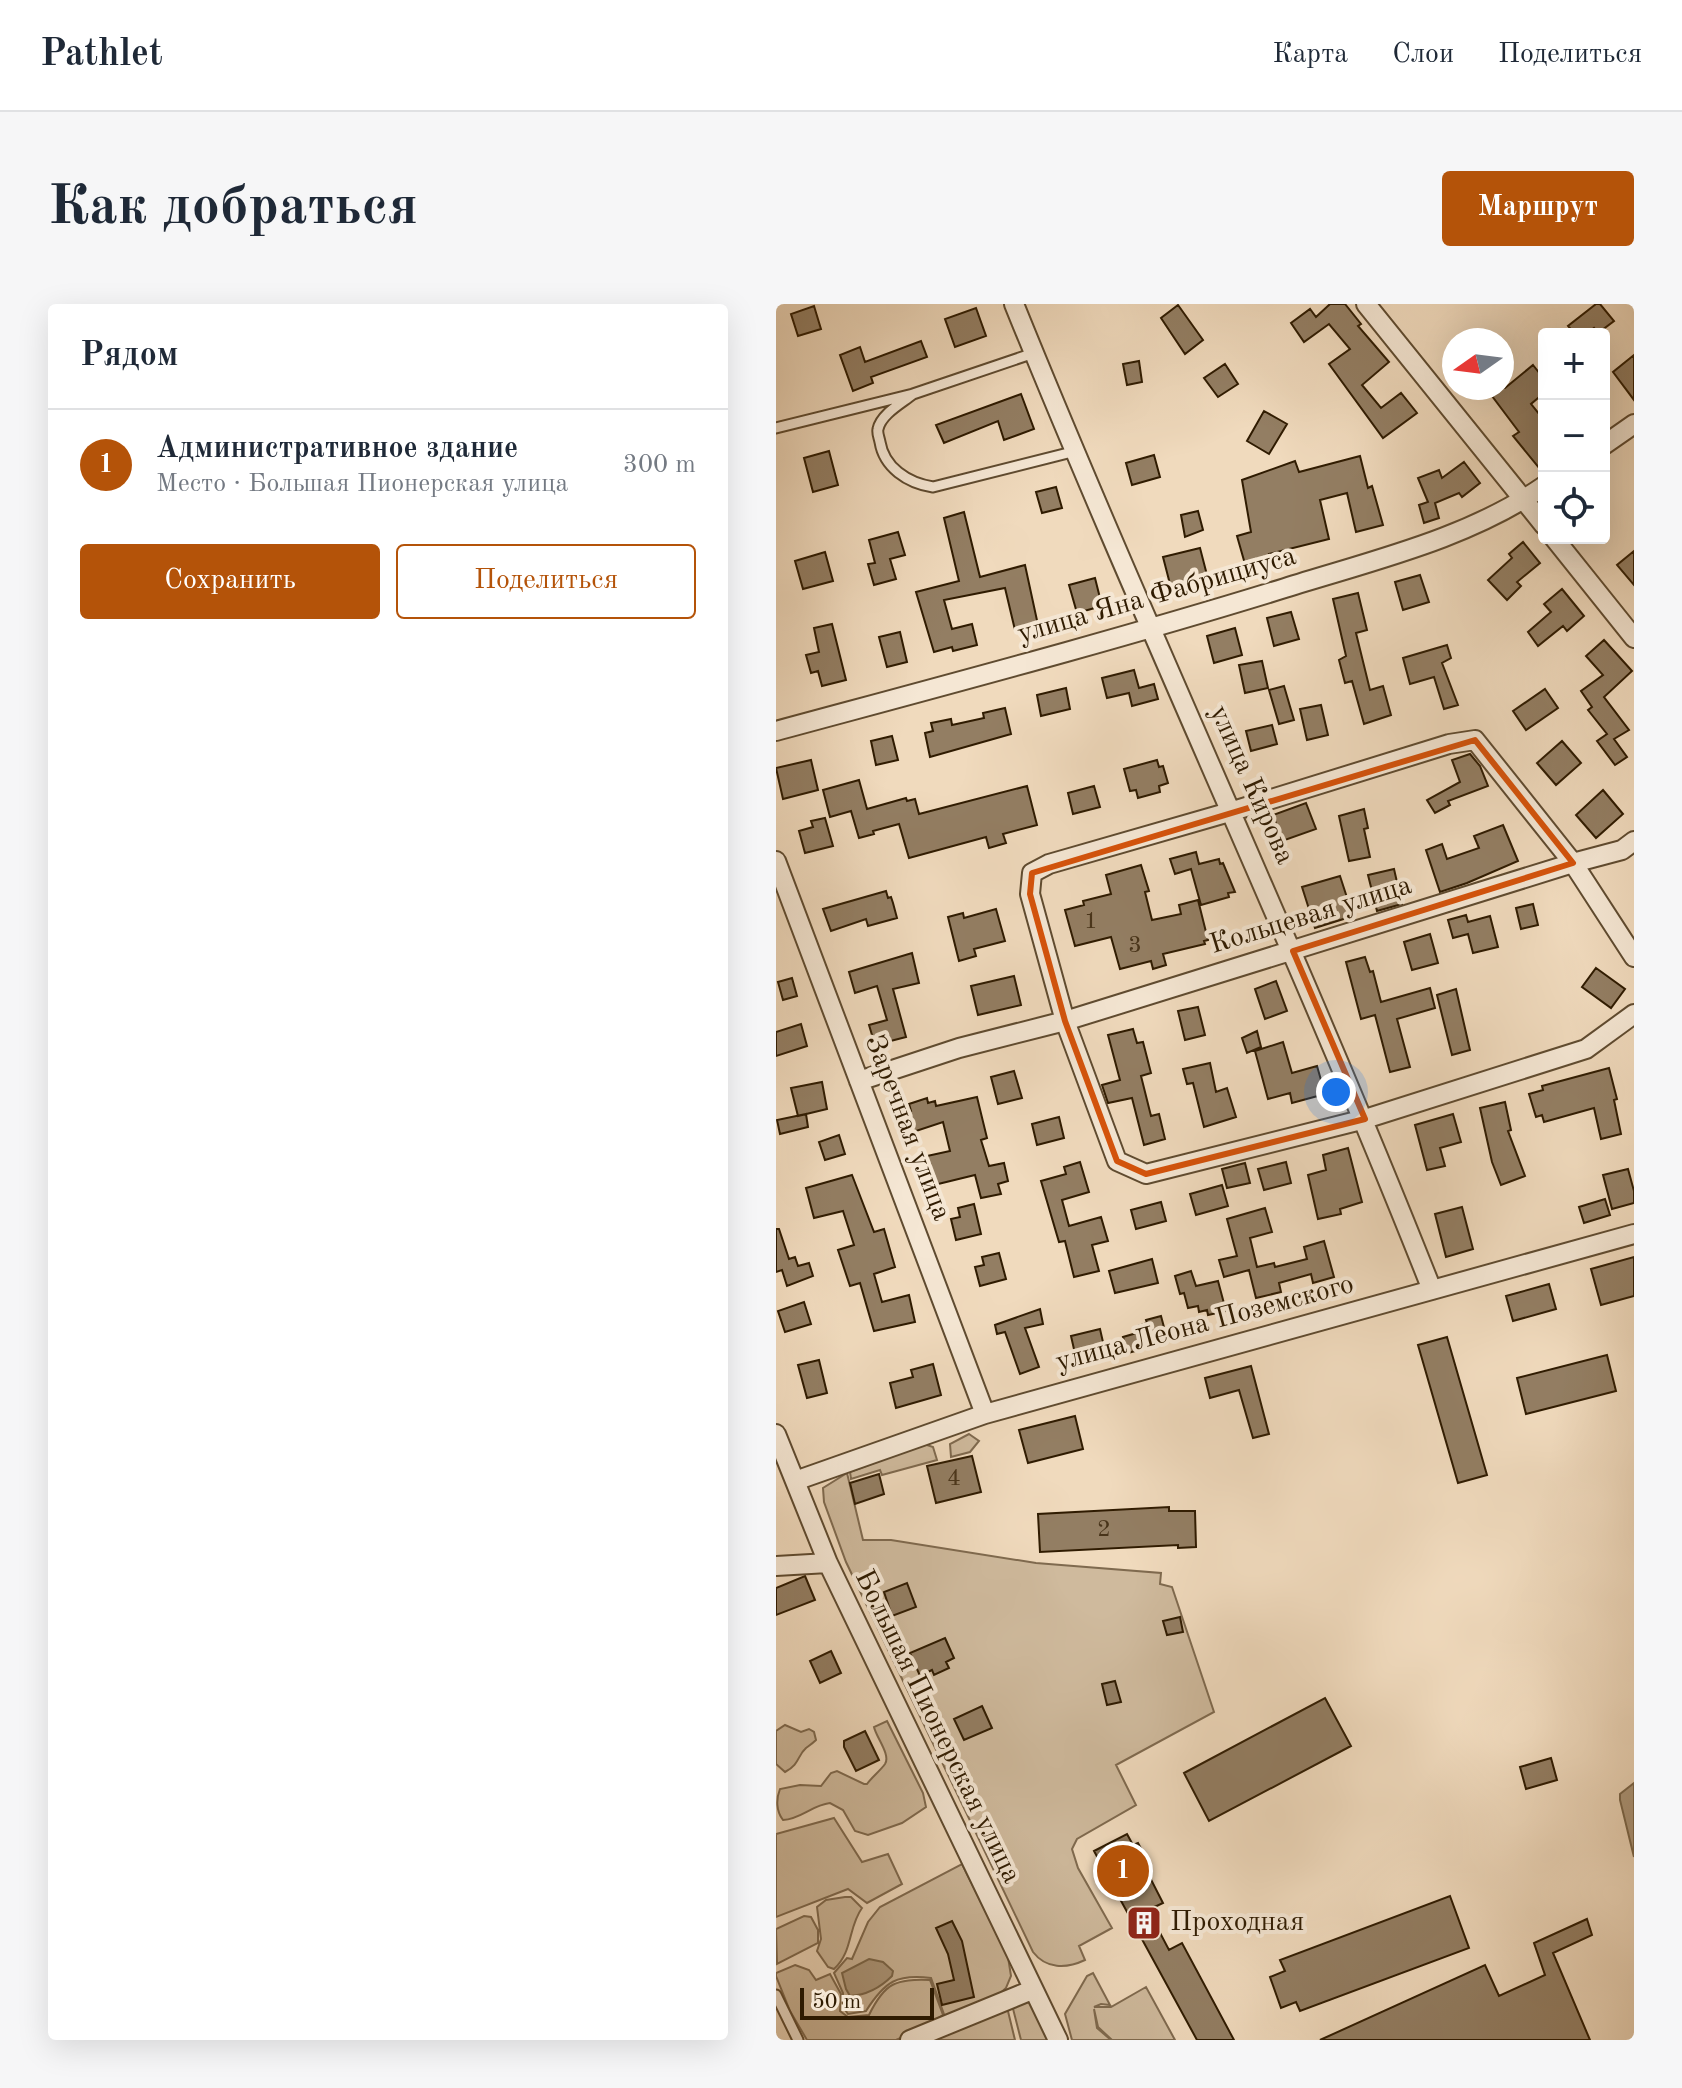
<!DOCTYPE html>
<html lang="ru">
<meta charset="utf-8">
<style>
:root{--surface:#fff;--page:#f6f6f7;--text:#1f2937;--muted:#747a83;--line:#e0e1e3;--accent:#b45309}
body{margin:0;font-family:"Old Standard TT",serif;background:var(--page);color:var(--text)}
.controls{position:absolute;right:24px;top:24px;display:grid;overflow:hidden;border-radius:8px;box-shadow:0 8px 32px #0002}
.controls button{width:72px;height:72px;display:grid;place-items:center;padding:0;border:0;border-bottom:2px solid var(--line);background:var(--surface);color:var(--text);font:40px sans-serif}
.compass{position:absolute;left:666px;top:24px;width:72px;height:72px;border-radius:50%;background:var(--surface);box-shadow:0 8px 32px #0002;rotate:256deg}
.scale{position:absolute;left:24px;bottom:20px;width:134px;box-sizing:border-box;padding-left:8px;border:4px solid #2f1b01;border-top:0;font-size:22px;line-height:28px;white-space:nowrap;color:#2f1b01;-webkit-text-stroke:6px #f5e7d4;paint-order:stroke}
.you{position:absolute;left:560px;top:788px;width:28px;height:28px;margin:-20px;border:6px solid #fff;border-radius:50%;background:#1a73e8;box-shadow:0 0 0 12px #1a73e833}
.badge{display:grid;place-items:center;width:52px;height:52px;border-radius:50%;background:var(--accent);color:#fff;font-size:26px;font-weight:700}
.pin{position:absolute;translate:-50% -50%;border:4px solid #fff;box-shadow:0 2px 8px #0006}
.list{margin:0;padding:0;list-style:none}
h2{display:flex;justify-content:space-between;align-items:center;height:104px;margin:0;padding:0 32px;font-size:34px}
h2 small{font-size:26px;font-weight:400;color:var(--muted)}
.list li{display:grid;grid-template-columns:52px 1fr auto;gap:24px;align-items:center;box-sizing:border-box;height:112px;padding:0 32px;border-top:2px solid var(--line)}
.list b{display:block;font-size:30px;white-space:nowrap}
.list p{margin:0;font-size:26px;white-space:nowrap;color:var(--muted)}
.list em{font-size:26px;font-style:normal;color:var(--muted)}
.actions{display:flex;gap:16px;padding:24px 32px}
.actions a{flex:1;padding:18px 0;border:2px solid var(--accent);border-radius:8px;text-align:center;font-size:28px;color:var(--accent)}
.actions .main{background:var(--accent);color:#fff}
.icon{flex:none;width:44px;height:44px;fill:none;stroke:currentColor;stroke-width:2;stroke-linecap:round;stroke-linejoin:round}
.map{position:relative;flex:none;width:858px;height:1736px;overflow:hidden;border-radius:8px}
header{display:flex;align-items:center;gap:48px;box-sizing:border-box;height:112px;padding:0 40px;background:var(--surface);border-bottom:2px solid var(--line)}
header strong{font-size:38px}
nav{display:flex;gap:44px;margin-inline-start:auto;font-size:28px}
.intro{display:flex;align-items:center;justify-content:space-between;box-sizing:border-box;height:192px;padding:0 48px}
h1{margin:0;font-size:56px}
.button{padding:20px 36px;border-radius:8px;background:var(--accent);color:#fff;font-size:28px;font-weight:700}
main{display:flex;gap:48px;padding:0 48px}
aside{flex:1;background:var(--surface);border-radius:8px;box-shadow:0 8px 32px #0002}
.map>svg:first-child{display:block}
.green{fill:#cfba9d;stroke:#7f6a4f;stroke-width:2}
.water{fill:#ae997d;stroke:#7b674b;stroke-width:2}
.building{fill:#937e63;stroke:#2f1b01;stroke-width:2}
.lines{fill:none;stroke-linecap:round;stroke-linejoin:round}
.service-casing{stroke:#5f4b30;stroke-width:13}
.minor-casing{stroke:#5f4b30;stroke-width:22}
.service{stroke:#f5e7d4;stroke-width:9}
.minor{stroke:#f5e7d4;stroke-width:18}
.marked{fill:none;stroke:#d6530b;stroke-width:6;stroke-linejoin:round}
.labels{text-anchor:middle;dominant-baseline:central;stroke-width:8;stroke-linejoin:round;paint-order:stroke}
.number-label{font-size:24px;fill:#48341a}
.street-label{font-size:28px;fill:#2f1b01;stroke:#f5e7d4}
.poi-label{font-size:28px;fill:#2f1b01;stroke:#f5e7d4;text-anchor:start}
</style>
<header>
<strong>Pathlet</strong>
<nav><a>Карта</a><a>Слои</a><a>Поделиться</a></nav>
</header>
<div class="intro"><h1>Как добраться</h1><a class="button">Маршрут</a></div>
<main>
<aside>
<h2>Рядом<small></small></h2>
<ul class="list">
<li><span class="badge">1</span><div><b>Административное здание</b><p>Место · Большая Пионерская улица</p></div><em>300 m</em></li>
</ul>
<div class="actions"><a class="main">Сохранить</a><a>Поделиться</a></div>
</aside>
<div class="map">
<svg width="858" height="1736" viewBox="0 0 858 1736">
<rect width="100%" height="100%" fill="#f0dabd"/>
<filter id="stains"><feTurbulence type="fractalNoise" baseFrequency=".0025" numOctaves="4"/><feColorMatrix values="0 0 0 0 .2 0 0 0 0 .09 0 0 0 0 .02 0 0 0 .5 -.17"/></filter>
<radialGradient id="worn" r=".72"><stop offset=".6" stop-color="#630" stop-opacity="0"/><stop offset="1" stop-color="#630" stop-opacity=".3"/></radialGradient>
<path class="green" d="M193,1130L203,1137L194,1148L175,1153L174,1140Z
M148,1140L157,1143L161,1156L106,1171L104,1166L75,1175L74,1168Z
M71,1169L87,1236H115L260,1259L385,1269L384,1280L396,1283L438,1408L340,1461L360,1501L301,1535L296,1545L302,1564L336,1624L303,1642L309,1656C290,1665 270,1665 257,1648L70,1258L48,1198L47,1184Z
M111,1417L147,1489L150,1503L126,1519L92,1531L79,1527L67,1506L54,1499C36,1501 25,1515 7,1516C0,1507 0,1495 4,1485L24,1481L45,1482L55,1469L61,1467L88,1480H91C96,1473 104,1467 109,1460C115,1451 100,1433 98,1423Z
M9,1421L25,1428L33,1425L38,1428L40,1436C37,1439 34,1441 30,1444C21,1452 24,1460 9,1468L0,1460V1427Z
M58,1514L86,1558L112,1550L126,1580L91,1599L72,1585L0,1613V1530Z
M186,1560L232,1653L235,1672L230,1684L221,1692L169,1713L155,1674C121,1670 109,1677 90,1707L72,1710L67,1703V1689L58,1669L71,1654L76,1655L92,1618L104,1603Z
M69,1593H75L86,1604C72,1623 77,1648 58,1665L52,1663L41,1647L45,1635L41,1603L50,1596Z
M28,1612L35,1613L42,1626V1639L1,1660L0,1625Z
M19,1661L33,1666L40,1676L54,1670L65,1690L64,1707L72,1713L93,1711C109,1678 120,1675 154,1676L167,1711L146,1725L120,1736H31L14,1707L0,1672V1669Z
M317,1669L334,1701L325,1700L318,1703H335L370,1683L399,1736H336L322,1723L318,1705L321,1724L335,1736H296L289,1710L311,1672Z
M254,1690L277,1736H245L235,1697Z
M230,1699L239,1736H144Z"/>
<path class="water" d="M858,1479V1553L844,1496V1490Z
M93,1655L107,1658L117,1667L116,1672C104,1684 91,1691 74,1692L70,1685L66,1669Z"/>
<path class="building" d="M554,0H569L585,20L582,22L613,58L586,81L605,104L625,89L641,109L607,134L553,60L574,45L553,20L528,38L515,19L534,5L540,13Z
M820,0H824L838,17L822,29L818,24L810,30H799L792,22Z
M402,1L427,36L409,50L385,14Z
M38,2L45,25L22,32L15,10Z
M200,4L210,32L179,43L169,15Z
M145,37L151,53L95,73L97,79L77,87L64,51L84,43L89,58Z
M858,51V96L837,68Z
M363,57L366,78L351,81L347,60Z
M449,60L462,80L442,93L428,74Z
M757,61L768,75V89L755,100L768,116V170L737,132L743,128L710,84H729Z
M245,90L258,125L228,136L222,117L168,139L160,121Z
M488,107L511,120L493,150L471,137Z
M53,147L62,181L37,188L28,154Z
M378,151L384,173L356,181L350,159Z
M584,152L592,184L596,182L607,221L580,228L571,189L544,196L553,235L493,250L494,253L469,260L461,232L475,228L466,176L519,157L523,168Z
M688,158L704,179L686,193L683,189L659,199L663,214L648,219L643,201L652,198L642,174L663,166L666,174Z
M280,183L286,204L266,209L260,188Z
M422,207L427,226L409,233L405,211Z
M188,208L204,273L249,261L262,321L239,326L229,284L168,296L176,325L196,320L201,341L177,347L176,343L158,348L140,288L183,277L168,214Z
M122,228L129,251L114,255L120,275L98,281L92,260L99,259L93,236Z
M747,238L764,259L741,278L745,282L731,296L712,276L736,254L733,250Z
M424,244L431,271L394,280L387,253Z
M858,247V281L841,261Z
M49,248L57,277L27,285L19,257Z
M644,271L653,298L627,306L619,278Z
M319,274L326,302L301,309L293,281Z
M786,285L808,312L791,327L787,322L762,342L752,328L775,308L768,300Z
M582,289L591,326L580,329L594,386L607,382L615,411L588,420L576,377L569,379L563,356L570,352L557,295Z
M515,308L523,335L498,342L491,314Z
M56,320L70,376L46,382L42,367L35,369L30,351L43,348L38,324Z
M459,324L466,351L438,359L431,332Z
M124,328L131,358L111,363L103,333Z
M828,336L856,367L828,393L853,426L838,435L851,453L839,461L821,437L831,430L812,406L816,403L805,387L827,371L810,352Z
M671,341L675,354L666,359L682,401L668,405L658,373L634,380L627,354Z
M486,357L492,384L469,389L463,361Z
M358,366L363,384L378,380L382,395L356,402L353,389L331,394L326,374Z
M508,382L518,416L503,420L493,386Z
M290,384L294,405L265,412L261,391Z
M769,385L782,404L750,426L737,407Z
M545,401L552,431L531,436L524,405Z
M229,404L235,430L154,453L149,429L157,427L155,419L175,415L176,421L208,414L207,409Z
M496,421L501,440L475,447L470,427Z
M116,432L122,456L100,461L95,437Z
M786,437L805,459L780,481L761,459Z
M694,450L704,462L712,482L672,497L674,501L659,509L651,496L684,478L676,456Z
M35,456L42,486L7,495L0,464Z
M381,456L383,463L387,462L392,479L383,482L384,488L362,494L360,486L354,487L348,465Z
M83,476L91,505L130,494L131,497L139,495L143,510L251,482L261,521L227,530L230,539L213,544L210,533L133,554L123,520L97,527L98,530L83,534L75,507L54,513L47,486Z
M318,482L324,503L297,510L292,489Z
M827,486L847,510L820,534L800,511Z
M530,499L540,525L506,537L497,511Z
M588,505L592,524L588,525L594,553L573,557L563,512Z
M49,514L57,542L29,549L23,527L37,523L35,517Z
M727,521L742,557L691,579L664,588L650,546L666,540L671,555L703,544L698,532Z
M420,548L423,560L443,555L444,560L447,559L459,588L452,589L453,593L425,601L415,565L399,570L394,555Z
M365,561L373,587L369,588L376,616L405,610L403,601L422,596L432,636L428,637L429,640L387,650L390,661L377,665L375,657L344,665L335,633L299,642L289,606L308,601L307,597L335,590L330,571Z
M618,565L626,600L601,607L592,571Z
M564,572L577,612L539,624L526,583Z
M110,587L112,594L115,593L117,599L121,614L92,622L90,615L55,627L47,605Z
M757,600L762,621L745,625L740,604Z
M220,605L229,637L198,645L200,652L183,657L172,613L187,609L188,614Z
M690,611L692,618L714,612L722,643L697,649L692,630L677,634L672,616Z
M654,630L662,659L636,666L628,638Z
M136,649L143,679L117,685L130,733L99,741L93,721L111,716L101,682L79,689L73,668Z
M589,653L594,668L597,667L605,698L654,684L659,704L621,715L634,763L614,768L599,711L585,715L570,658Z
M820,664L849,685L835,704L806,683Z
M238,672L245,701L202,711L195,682Z
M16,674L21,692L7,696L2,678Z
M500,677L511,707L489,715L479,685Z
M680,685L694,746L676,751L661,691Z
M422,703L429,731L409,736L402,707Z
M25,720L31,742L0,752V728Z
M357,725L361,739L367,738L375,769L365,772L375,812L383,810L389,835L368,841L356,794L332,799L326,781L344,776L332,731Z
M481,727L485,743L471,749L466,734Z
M507,738L516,769L541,762L549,790L516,799L514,789L492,795L479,747Z
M434,759L440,788L451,784L460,813L428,823L417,779L411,780L407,765Z
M833,764L841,795L838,796L845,830L825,835L818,804L768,818L766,811L760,813L753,790L767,786L766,782Z
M238,767L246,794L222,800L215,773Z
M46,778L51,805L22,812L15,784Z
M201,793L211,834L205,836L213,862L228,859L232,877L222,880L225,890L205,894L199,871L158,881L151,852L174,847L167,818L137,828L131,808L135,807L133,800L151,794L152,799L159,797L160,802Z
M729,798L735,826L732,827L749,872L725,881L716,858L704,804Z
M30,810L32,823L4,830L1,816Z
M677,810L685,838L664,844L669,862L651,866L639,821Z
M283,813L288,834L261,841L256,820Z
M63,831L69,850L49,856L43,838Z
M572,844L586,898L564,905L565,910L542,915L532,871L550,866L547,851Z
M304,858L313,888L286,896L293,922L325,913L332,937L316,941L323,967L298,973L289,937L283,938L265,877L290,870L288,863Z
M510,858L515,879L488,886L482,865Z
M469,859L474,879L451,884L446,865Z
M852,865L858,887V899L836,905L827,871Z
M76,871L98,928L108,925L119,963L98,970L106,998L133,991L139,1018L98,1027L84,979L74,982L62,946L78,941L67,907L38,914L30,884Z
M446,881L452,902L420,911L414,890Z
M829,895L834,911L808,919L803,903Z
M385,898L390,917L360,925L355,906Z
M198,900L205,930L180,936L175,915L184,913L182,904Z
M686,903L697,945L670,953L659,910Z
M489,904L496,928L474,934L481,963L498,959L499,963L531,955L528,943L548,937L558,973L537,979L535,970L503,979L505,988L480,994L473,966L448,973L443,956L461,952L451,915Z
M0,925H3L13,955L19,953L22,962L33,959L37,972L11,982L6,966L0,968Z
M223,949L230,975L204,982L199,963L208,961L206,953Z
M858,953V992L825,1001L815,965Z
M376,955L382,979L339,989L333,967Z
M415,967L420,982L442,977L450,1007L432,1011L431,1006L423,1008L422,1002L412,1004L408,989L404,990L399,972Z
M773,980L780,1005L737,1017L730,992Z
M28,998L35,1020L9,1028L2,1007Z
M264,1005L267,1020L249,1024L263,1063L244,1070L229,1028L221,1030L219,1021Z
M385,1012L392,1038L352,1049L347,1033L364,1028L362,1022L371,1019L370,1016Z
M324,1025L329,1047L300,1054L295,1032Z
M671,1033L711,1171L682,1179L642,1041Z
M831,1051L840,1087L750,1110L741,1074Z
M43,1056L51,1089L31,1094L22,1061Z
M157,1060L165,1091L120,1104L114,1079L137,1073L135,1066Z
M475,1062L493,1130L477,1134L463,1086L434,1094L429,1074Z
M299,1112L307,1145L252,1159L243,1126Z
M196,1152L205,1188L160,1199L151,1162Z
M103,1170L108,1190L79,1200L74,1179Z
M393,1203V1207H419L420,1243L402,1244V1241L264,1248L262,1210Z
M29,1272L39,1296L0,1311V1284Z
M131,1279L140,1303L116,1312L108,1288Z
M404,1313L407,1328L391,1331L387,1317Z
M169,1334L178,1354L170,1358L173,1364L158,1371L156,1366L144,1372L134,1349Z
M55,1347L65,1369L44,1379L34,1357Z
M339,1377L345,1398L331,1401L326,1380Z
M549,1394L575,1442L433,1517L408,1469Z
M206,1402L216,1424L188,1436L178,1415Z
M89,1427L103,1456L80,1467L68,1443V1437Z
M775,1454L781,1476L750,1485L744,1463Z
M351,1530L357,1541L362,1539L369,1552L364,1554L387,1599L372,1606L393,1646L406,1639L458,1736H421L332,1573L327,1575L320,1560L324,1558L318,1547Z
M674,1592L693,1644L524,1707L520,1698L505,1704L494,1673L509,1667L504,1656Z
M811,1615L816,1631L777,1649L814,1736H544L709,1661L723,1692L769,1671L758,1639Z
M176,1617L186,1637L198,1693L166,1701L161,1680L178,1676L172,1650L160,1624Z"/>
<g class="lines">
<defs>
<path id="service" d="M137,90C126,99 105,110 102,125C101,129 103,133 104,138C108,163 131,179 157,183L300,147
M0,124L137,90L258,49
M0,1691L22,1736"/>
<path id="minor" d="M238,0C372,331 525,654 656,986
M590,0L768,221
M828,141L858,120
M778,234L858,334
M0,427C170,381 341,336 509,284C598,256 691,235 768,182
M0,557L209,1110
M858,653L797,559L699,436L673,440L457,507L273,560L256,569L254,590L289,717L341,857L370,870L589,815L810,745L858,710
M83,777L183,744L289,717L797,559L846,546L858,537
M0,1130L52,1259L282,1736
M19,1177L209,1110L858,930
M0,1262L52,1259
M134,1736L256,1686"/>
</defs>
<use href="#service" class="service-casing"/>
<use href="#minor" class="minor-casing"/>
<use href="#service" class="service"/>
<use href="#minor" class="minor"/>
</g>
<path class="marked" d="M699,436L797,559L517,647L589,815L370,870L341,857L289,717L254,590L256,569Z"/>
<defs>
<symbol id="building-square" viewBox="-11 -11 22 22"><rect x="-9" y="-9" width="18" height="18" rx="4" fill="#8f2418" stroke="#f5e7d4"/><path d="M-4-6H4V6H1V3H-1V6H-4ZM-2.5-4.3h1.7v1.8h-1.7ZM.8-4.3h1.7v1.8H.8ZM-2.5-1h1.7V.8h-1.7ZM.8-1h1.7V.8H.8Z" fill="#fff"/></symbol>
</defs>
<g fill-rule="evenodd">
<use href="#building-square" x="348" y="1599" width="40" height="40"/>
</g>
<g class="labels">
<g class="number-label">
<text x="315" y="618">1</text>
<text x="359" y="642">3</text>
<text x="178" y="1175">4</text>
<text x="328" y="1226">2</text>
</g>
<g class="street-label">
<text transform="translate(381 292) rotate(-16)">улица Яна Фабрициуса</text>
<text transform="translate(475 481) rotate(66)">улица Кирова</text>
<text transform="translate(535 612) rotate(-17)">Кольцевая улица</text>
<text transform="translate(131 824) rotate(69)">Заречная улица</text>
<text transform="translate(429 1020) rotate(-15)">улица Леона Поземского</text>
<text transform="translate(161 1423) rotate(64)">Большая Пионерская улица</text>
</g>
<g class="poi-label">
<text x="394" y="1619">Проходная</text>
</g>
</g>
<rect width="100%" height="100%" filter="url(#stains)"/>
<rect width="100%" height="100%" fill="url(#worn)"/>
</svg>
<div class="controls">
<button>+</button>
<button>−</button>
<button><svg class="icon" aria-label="locate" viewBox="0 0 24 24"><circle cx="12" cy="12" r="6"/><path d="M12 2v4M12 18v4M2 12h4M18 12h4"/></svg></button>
</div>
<svg class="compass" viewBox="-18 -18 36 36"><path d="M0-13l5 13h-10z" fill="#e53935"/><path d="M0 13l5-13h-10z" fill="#747a83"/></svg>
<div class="scale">50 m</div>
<div class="you"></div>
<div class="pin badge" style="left:347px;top:1567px">1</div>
</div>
</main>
